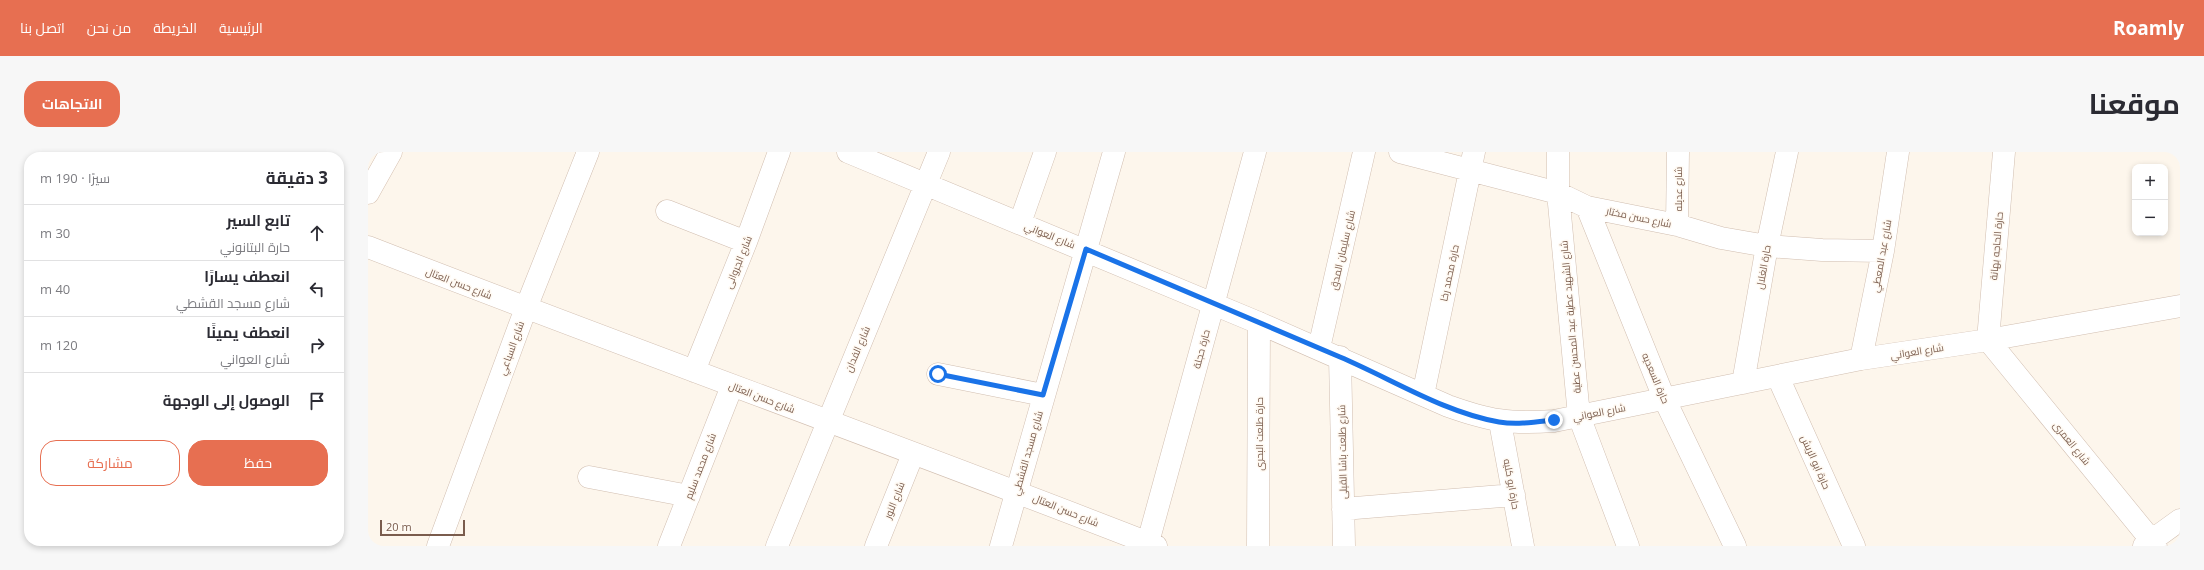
<!DOCTYPE html>
<html lang="ar">
<meta charset="utf-8">
<style>
:root{--surface:#fff;--page:#f7f7f7;--text:#2b2b33;--muted:#7c7c81;--line:#e1e1e2;--accent:#e76f51}
body{margin:0;font-family:"Open Sans",Cairo,sans-serif;background:var(--page);color:var(--text);direction:rtl}
.controls{position:absolute;right:12px;top:12px;display:grid;overflow:hidden;border-radius:8px;box-shadow:0 2px 6px #0003}
.controls button{width:36px;height:36px;display:grid;place-items:center;padding:0;border:0;border-bottom:1px solid var(--line);background:var(--surface);color:var(--text);font:20px sans-serif}
.scale{position:absolute;left:12px;bottom:10px;width:85px;box-sizing:border-box;padding-left:4px;border:2px solid #7a5c4d;border-top:0;font-size:11px;line-height:14px;white-space:nowrap;color:#7a5c4d;-webkit-text-stroke:3px #fffaf3;paint-order:stroke}
.stop{position:absolute;width:12px;height:12px;margin:-9px;border:3px solid #1a73e8;border-radius:50%;background:#fff}
.stop.end{background:#1a73e8;border-color:#fff;box-shadow:0 1px 4px #0008}
.list{margin:0;padding:0;list-style:none}
h2{display:flex;justify-content:space-between;align-items:center;height:52px;margin:0;padding:0 16px;font-size:17px}
h2 small{font-size:13px;font-weight:400;color:var(--muted)}
.list li{display:grid;grid-template-columns:26px 1fr auto;gap:12px;align-items:center;box-sizing:border-box;height:56px;padding:0 16px;border-top:1px solid var(--line)}
.list b{display:block;font-size:15px;white-space:nowrap}
.list p{margin:0;font-size:13px;white-space:nowrap;color:var(--muted)}
.list em{font-size:13px;font-style:normal;color:var(--muted)}
.actions{display:flex;gap:8px;padding:12px 16px}
.actions a{flex:1;padding:9px 0;border:1px solid var(--accent);border-radius:16px;text-align:center;font-size:14px;color:var(--accent)}
.actions .main{background:var(--accent);color:#fff}
.icon{flex:none;width:22px;height:22px;fill:none;stroke:currentColor;stroke-width:2;stroke-linecap:round;stroke-linejoin:round}
.map{position:relative;flex:none;width:1812px;height:394px;overflow:hidden;direction:ltr;border-radius:16px}
header{display:flex;align-items:center;gap:24px;box-sizing:border-box;height:56px;padding:0 20px;background:var(--accent);color:#fff}
header strong{font-size:19px}
nav{display:flex;gap:22px;margin-inline-start:auto;font-size:14px}
.intro{display:flex;align-items:center;justify-content:space-between;box-sizing:border-box;height:96px;padding:0 24px}
h1{margin:0;font-size:28px}
.button{padding:10px 18px;border-radius:16px;background:var(--accent);color:#fff;font-size:14px;font-weight:700}
main{display:flex;gap:24px;padding:0 24px}
aside{flex:1;background:var(--surface);border-radius:16px;box-shadow:0 2px 6px #0003}
.map>svg:first-child{display:block}
.lines{fill:none;stroke-linecap:round;stroke-linejoin:round}
.street-casing{stroke:#d1beb0;stroke-width:23}
.secondary-casing{stroke:#d6c0b0;stroke-width:23}
.street{stroke:#fff;stroke-width:22}
.secondary{stroke:#fff;stroke-width:22}
.route{stroke:#1a73e8;stroke-width:5}
.labels{text-anchor:middle;dominant-baseline:central;stroke-width:3;stroke-linejoin:round;paint-order:stroke}
.street-label{font-size:10px;fill:#7a5c4d;stroke:#fffaf3}
</style>
<header>
<strong>Roamly</strong>
<nav><a>الرئيسية</a><a>الخريطة</a><a>من نحن</a><a>اتصل بنا</a></nav>
</header>
<div class="intro"><h1>موقعنا</h1><a class="button">الاتجاهات</a></div>
<main>
<div class="map">
<svg width="1812" height="394" viewBox="0 0 1812 394">
<rect width="100%" height="100%" fill="#fdf6ec"/>
<g class="lines">
<defs>
<path id="street" d="M480,0L891,171L1080,254C1122,269 1141,272 1186,269L1493,207L1620,188L1812,154
M1032,0L1190,41L1219,55L1309,73L1353,86L1399,94L1454,98L1515,99
M1190,0V41L1211,264L1260,394
M1636,0L1620,188L1788,394
M1219,55L1296,246L1367,394
M299,59L378,90
M652,71L677,0
M1309,73L1310,0
M0,95C262,197 527,292 788,394
M951,196L996,0
M972,205L976,394
M1493,207L1515,99L1530,0
M326,219L378,90L411,0
M570,222L675,243
M1410,225L1486,394
M1375,231L1399,94L1419,0
M1055,243L1106,0
M1132,270L1155,394
M221,325L321,344
M975,357L1146,343
M70,394L158,156L220,0
M301,394L364,234
M409,394L571,0
M508,394L545,302
M633,394L746,0
M779,394L887,0
M890,394L891,171
M1776,394L1812,368"/>
<path id="secondary" d="M0,41L23,0"/>
</defs>
<use href="#street" class="street-casing"/>
<use href="#secondary" class="secondary-casing"/>
<use href="#street" class="street"/>
<use href="#secondary" class="secondary"/>
</g>
<g class="lines">
<path class="route" d="M570,222L675,243L718,97C802,133 887,168 972,205C1024,227 1075,260 1131,270C1149,273 1168,270 1186,268"/>
</g>
<g class="labels">
<g class="street-label">
<text transform="translate(1310 37) rotate(-90)">شارع عديله</text>
<text transform="translate(1271 65) rotate(12)">شارع حسن مختار</text>
<text transform="translate(682 83) rotate(22)">شارع العواني</text>
<text transform="translate(1628 94) rotate(-85)">حارة الحاجه بهانة</text>
<text transform="translate(974 98) rotate(-77)">شارع سليمان المدق</text>
<text transform="translate(1513 104) rotate(-80)">شارع عبد المعطي</text>
<text transform="translate(370 110) rotate(-68)">شارع الجروانى</text>
<text transform="translate(1395 115) rotate(-80)">حارة الغلال</text>
<text transform="translate(1081 121) rotate(-78)">حارة محمد رخا</text>
<text transform="translate(91 131) rotate(21)">شارع حسن العتال</text>
<text transform="translate(1202 165) rotate(-95)">شارع الشهيد عطية عبد المحسن عطية</text>
<text transform="translate(143 196) rotate(-70)">شارع السباعي</text>
<text transform="translate(489 197) rotate(-67)">شارع الفدان</text>
<text transform="translate(833 197) rotate(-75)">حارة حجلة</text>
<text transform="translate(1549 199) rotate(-9)">شارع العواني</text>
<text transform="translate(1288 226) rotate(67)">حارة السعديه</text>
<text transform="translate(394 245) rotate(21)">شارع حسن العتال</text>
<text transform="translate(1231 260) rotate(-11)">شارع العواني</text>
<text transform="translate(891 282) rotate(-90)">حارة طلعت البحرى</text>
<text transform="translate(1704 291) rotate(51)">شارع العمرى</text>
<text transform="translate(974 300) rotate(-91)">شارع طلعت باشا القبلى</text>
<text transform="translate(659 301) rotate(-74)">شارع مسجد القشطي</text>
<text transform="translate(1448 310) rotate(66)">حارة ابو الريش</text>
<text transform="translate(332 314) rotate(-69)">شارع محمد سليم</text>
<text transform="translate(1144 332) rotate(80)">حارة ابو كليه</text>
<text transform="translate(526 348) rotate(-68)">شارع النور</text>
<text transform="translate(698 358) rotate(22)">شارع حسن العتال</text>
</g>
</g>
</svg>
<div class="controls">
<button>+</button>
<button>−</button>
</div>
<div class="scale">20 m</div>
<div class="stop" style="left:570px;top:222px"></div>
<div class="stop end" style="left:1186px;top:268px"></div>
</div>
<aside>
<h2>3 دقيقة<small>سيرًا · 190 m</small></h2>
<ul class="list">
<li><svg class="icon" aria-label="ahead" viewBox="0 0 24 24"><path d="M12 20V5M6 11l6-6 6 6"/></svg><div><b>تابع السير</b><p>حارة البتانوني</p></div><em>30 m</em></li>
<li><svg class="icon" aria-label="left" viewBox="0 0 24 24"><path d="M17 20v-9H6M10 6l-5 5 5 5"/></svg><div><b>انعطف يسارًا</b><p>شارع مسجد القشطي</p></div><em>40 m</em></li>
<li><svg class="icon" aria-label="right" viewBox="0 0 24 24"><path d="M7 20v-9h11M14 6l5 5-5 5"/></svg><div><b>انعطف يمينًا</b><p>شارع العواني</p></div><em>120 m</em></li>
<li><svg class="icon" aria-label="arrive" viewBox="0 0 24 24"><path d="M6 21V4h12l-3 4 3 4H6"/></svg><div><b>الوصول إلى الوجهة</b></div></li>
</ul>
<div class="actions"><a class="main">حفظ</a><a>مشاركة</a></div>
</aside>
</main>
